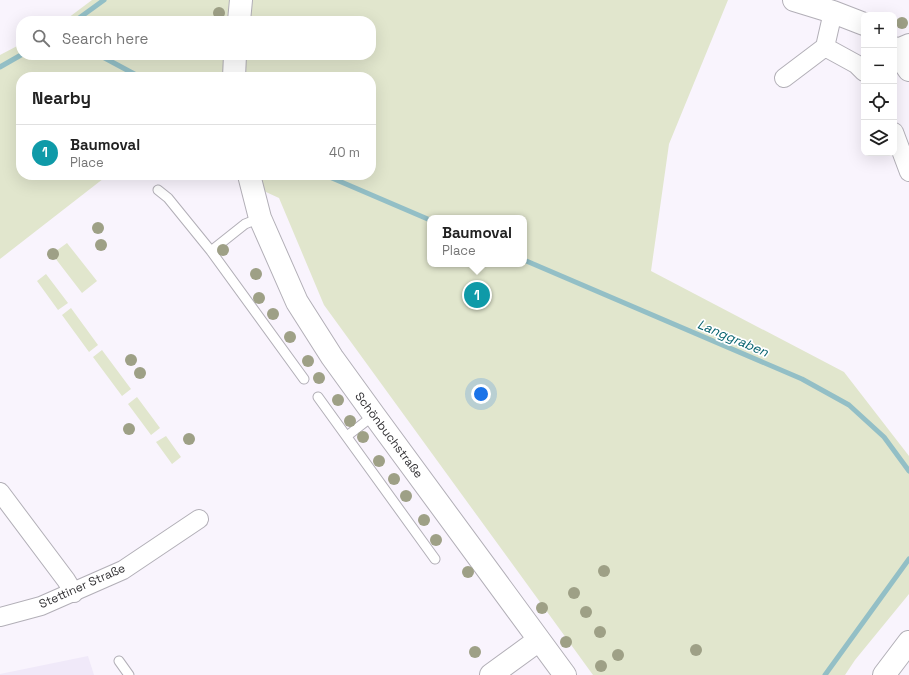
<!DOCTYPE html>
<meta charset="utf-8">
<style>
:root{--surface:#fff;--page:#f2f2f2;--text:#222;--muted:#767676;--line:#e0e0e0;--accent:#d93025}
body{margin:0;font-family:"Space Grotesk",sans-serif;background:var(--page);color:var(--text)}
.controls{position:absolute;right:12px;top:12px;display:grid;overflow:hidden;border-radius:8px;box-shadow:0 4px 16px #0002}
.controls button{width:36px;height:36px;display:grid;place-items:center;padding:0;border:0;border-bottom:1px solid var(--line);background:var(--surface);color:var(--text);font:20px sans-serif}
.you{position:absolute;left:481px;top:394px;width:14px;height:14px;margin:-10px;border:3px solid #fff;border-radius:50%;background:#1a73e8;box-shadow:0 0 0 6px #1a73e833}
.badge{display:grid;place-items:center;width:26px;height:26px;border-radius:50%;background:var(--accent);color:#fff;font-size:13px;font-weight:700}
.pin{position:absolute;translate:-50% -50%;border:2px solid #fff;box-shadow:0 1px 4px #0006}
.popup{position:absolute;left:427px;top:215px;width:100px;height:52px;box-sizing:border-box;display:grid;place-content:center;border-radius:8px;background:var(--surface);filter:drop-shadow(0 1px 3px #0005);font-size:13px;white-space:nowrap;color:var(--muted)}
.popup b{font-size:15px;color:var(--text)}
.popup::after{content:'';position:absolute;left:50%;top:100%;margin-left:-8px;border:8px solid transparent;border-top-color:var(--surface)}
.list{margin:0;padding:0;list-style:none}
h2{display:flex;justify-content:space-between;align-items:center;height:52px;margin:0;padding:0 16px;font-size:17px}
h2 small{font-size:13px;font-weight:400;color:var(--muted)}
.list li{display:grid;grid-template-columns:26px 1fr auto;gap:12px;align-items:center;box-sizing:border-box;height:56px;padding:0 16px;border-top:1px solid var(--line)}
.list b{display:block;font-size:15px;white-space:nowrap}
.list p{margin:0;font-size:13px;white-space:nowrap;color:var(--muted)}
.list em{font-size:13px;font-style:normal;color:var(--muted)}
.icon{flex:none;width:22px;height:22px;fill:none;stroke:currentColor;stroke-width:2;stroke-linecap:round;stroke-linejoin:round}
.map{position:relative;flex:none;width:909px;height:675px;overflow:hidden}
.search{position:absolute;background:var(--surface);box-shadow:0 4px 16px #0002;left:16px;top:16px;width:360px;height:44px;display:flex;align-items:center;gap:10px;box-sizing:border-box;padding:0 14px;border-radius:16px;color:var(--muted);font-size:15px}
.panel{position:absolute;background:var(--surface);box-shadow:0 4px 16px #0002;left:16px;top:72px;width:360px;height:108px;border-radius:16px}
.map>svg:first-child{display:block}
.built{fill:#f0e9f9}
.green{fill:#e1e6cd;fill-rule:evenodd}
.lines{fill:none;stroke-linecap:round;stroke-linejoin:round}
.stream{stroke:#93bfc6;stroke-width:5}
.service-casing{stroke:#b2afb7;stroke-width:11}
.minor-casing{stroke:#b2afb7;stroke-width:20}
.tertiary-casing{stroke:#b2afb7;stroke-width:24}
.service{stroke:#fff;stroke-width:9}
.minor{stroke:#fff;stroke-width:18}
.tertiary{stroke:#fff;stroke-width:22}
.tree{fill:#9ea086}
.labels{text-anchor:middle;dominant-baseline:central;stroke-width:3.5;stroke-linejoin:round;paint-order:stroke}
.street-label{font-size:12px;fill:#313033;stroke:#fff}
.water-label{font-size:13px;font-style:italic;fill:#005f6b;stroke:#fff}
</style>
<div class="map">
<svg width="909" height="675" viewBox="0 0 909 675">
<rect width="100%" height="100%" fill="#f9f4fd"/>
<path class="built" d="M88,656L94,675H0V674Z"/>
<path class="green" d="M92,0H728L669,144L651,271L844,372L909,456V594L855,660L845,675H593L324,305L279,198L229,175H371V77H21V175H108L0,259V55L21,44V55H371V21H64ZM430,218H524V264H430Z
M67,243L97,281L82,293L52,254Z
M46,274L68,303L58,310L37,281Z
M71,308L98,345L89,352L62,315Z
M102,350L131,389L122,396L93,357Z
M137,397L160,428L151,435L128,404Z
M166,436L181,457L172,464L156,442Z"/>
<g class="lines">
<path class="stream" d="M75,21L104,0
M99,55L140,77
M0,67L21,55
M325,175L430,220
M524,260L802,379L849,405L884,437L909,471
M825,675L909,559"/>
<defs>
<path id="service" d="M158,190L168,198L211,251L304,379
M211,251L245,224L260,218
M318,397L435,559
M347,436L374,415
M119,661L129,675"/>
<path id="minor" d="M833,12L825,47L856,64L864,72
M895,49L909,43
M784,78L825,47
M894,132L909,172
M0,492L66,580L74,593
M0,617L41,606L123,570L199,519"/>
<path id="tertiary" d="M794,0L833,12L864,24
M239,21L241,0
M894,48L909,70
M234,77L235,55
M249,175L260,218L297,302L332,357L374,415L565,675
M491,675L539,640
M884,675L909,642"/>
</defs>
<use href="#service" class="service-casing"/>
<use href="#minor" class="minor-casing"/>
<use href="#tertiary" class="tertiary-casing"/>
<use href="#service" class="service"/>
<use href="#minor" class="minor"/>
<use href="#tertiary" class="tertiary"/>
</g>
<g class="tree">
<circle cx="219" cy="13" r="6"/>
<circle cx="902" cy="23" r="6"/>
<circle cx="98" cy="228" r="6"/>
<circle cx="101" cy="245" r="6"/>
<circle cx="223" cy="250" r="6"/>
<circle cx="53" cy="254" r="6"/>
<circle cx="256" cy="274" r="6"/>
<circle cx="259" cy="298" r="6"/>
<circle cx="273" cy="314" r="6"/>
<circle cx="290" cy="337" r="6"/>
<circle cx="131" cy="360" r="6"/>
<circle cx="308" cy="361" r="6"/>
<circle cx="140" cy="373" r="6"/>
<circle cx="319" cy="378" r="6"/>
<circle cx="338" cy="400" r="6"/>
<circle cx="350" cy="421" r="6"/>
<circle cx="129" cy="429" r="6"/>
<circle cx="363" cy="437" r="6"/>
<circle cx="189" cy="439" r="6"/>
<circle cx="379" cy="461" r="6"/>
<circle cx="394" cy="479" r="6"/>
<circle cx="406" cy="496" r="6"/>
<circle cx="424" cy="520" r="6"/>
<circle cx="436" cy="540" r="6"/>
<circle cx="604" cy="571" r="6"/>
<circle cx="468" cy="572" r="6"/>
<circle cx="574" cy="593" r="6"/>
<circle cx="542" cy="608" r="6"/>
<circle cx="586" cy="612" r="6"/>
<circle cx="600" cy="632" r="6"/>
<circle cx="566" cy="642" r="6"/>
<circle cx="696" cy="650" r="6"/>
<circle cx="475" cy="652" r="6"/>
<circle cx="618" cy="655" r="6"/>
<circle cx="601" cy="666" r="6"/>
</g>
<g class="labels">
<g class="street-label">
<text transform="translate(389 435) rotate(53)">Schönbuchstraße</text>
<text transform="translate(82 586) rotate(-24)">Stettiner Straße</text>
</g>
<g class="water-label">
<text transform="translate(733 338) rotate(23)">Langgraben</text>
</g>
</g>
</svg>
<div class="controls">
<button>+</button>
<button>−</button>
<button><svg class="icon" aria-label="locate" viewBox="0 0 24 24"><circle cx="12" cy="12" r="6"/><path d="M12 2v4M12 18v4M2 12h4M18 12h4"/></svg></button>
<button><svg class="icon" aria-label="layers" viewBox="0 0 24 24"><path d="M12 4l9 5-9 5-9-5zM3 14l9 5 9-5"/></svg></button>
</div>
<div class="you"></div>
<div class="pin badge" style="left:477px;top:295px;background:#0f9aa8">1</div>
<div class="popup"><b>Baumoval</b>Place</div>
<div class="search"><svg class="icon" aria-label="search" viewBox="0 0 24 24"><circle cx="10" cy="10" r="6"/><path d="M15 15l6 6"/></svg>Search here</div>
<section class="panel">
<h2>Nearby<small></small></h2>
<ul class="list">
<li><span class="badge" style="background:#0f9aa8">1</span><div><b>Baumoval</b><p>Place</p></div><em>40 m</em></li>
</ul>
</section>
</div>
